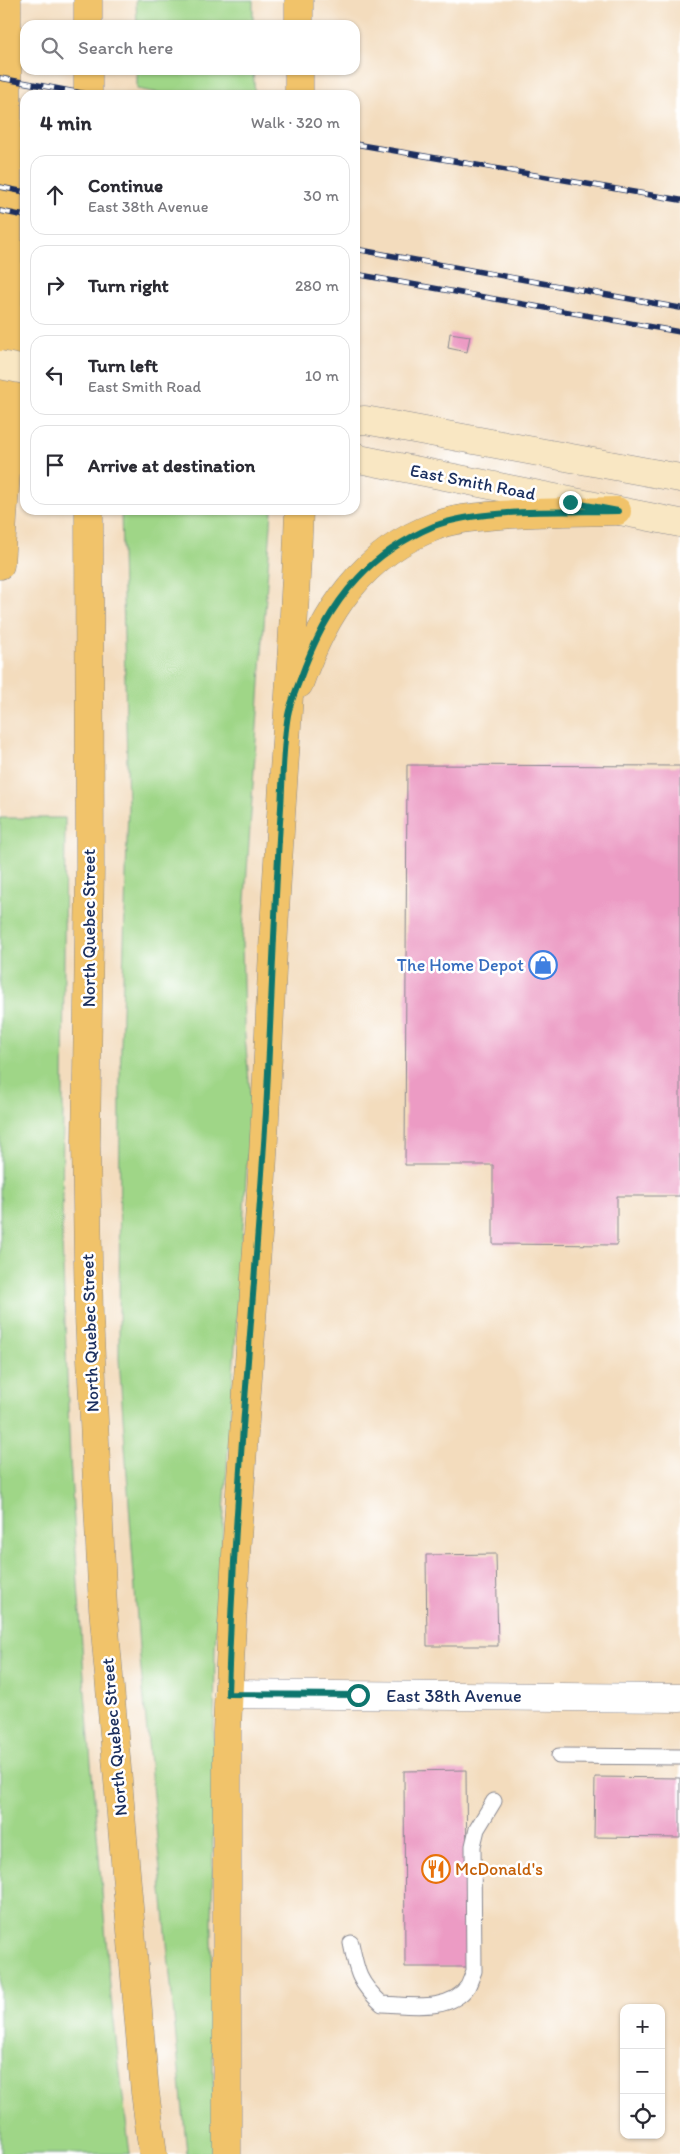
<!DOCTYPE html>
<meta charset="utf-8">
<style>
:root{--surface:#fff;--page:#f2f2f3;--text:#2b2b33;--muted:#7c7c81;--line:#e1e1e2}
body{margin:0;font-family:Itim,sans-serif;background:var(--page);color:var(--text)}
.controls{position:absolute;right:15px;bottom:15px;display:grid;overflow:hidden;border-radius:10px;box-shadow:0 1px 4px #0004}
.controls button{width:45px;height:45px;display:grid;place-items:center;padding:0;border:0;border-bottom:1px solid var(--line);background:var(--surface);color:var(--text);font:25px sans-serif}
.stop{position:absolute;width:15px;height:15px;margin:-11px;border:4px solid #0f766e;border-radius:50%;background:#fff}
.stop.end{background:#0f766e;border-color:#fff;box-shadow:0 1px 5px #0008}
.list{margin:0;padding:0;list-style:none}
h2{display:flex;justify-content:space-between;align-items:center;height:65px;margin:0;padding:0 20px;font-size:21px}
h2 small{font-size:16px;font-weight:400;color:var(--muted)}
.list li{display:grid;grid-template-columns:32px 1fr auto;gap:15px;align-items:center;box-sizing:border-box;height:80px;margin:0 10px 10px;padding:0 10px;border:1px solid var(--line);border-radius:15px}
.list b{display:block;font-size:19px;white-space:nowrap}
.list p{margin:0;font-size:16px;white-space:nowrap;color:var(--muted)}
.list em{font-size:16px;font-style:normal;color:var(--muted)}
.icon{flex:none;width:28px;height:28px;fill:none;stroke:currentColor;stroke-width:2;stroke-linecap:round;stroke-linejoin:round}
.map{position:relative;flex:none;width:680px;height:2154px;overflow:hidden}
.search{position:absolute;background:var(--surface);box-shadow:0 1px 4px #0004;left:20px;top:20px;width:340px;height:55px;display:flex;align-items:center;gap:12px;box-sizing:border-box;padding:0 18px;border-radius:15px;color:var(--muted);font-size:19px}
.panel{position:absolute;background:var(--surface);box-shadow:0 1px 4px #0004;left:20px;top:90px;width:340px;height:425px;border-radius:15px}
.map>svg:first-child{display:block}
.green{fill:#9fd687;stroke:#5d8272}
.building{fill:#ec9bc4}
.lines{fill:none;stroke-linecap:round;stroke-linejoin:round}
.lane-casing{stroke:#87868e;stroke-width:17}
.street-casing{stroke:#87868e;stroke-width:29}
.secondary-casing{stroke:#87868e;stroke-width:29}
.primary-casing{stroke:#87868e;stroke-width:29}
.lane{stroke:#fff;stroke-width:15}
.street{stroke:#fff;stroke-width:28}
.secondary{stroke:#f9e7c3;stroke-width:28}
.primary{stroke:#f1c36a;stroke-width:28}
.rail-casing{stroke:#1b2f5e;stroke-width:5.5}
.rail{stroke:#fff;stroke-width:4;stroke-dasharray:11;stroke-linecap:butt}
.secondary-bridge-casing{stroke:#87868e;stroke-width:29;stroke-linecap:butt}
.secondary-bridge{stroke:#f9e7c3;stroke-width:28}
.route{stroke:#0f766e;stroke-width:6}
.labels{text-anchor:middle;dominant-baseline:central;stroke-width:5;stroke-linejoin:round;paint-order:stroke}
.street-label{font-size:18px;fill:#1b2f5e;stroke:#fff}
.shop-label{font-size:18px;fill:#366cbe;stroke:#fff;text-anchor:end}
.food-label{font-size:18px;fill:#c56008;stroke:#fff;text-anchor:start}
</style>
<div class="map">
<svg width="680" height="2154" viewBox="0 0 680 2154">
<rect width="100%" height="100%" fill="#fff"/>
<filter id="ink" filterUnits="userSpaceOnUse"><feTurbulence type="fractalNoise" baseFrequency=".02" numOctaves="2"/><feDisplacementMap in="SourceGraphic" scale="10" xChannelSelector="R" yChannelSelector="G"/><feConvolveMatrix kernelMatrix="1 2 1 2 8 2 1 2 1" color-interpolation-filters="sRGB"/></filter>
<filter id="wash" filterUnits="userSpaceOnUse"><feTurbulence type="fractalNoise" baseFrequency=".0096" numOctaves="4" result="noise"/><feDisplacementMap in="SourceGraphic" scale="20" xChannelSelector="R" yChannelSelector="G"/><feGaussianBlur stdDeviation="1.12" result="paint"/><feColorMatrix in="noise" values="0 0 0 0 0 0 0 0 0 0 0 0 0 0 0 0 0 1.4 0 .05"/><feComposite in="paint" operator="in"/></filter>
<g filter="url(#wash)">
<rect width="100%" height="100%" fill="#f3dcbd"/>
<path class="green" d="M136,0H253V25H137Z
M137,70H253L255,95H170L137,89Z
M121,510H272L242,943L244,1025L251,1103L215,1649L212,1927L214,2154H187L139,1648L119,1359L120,1081L128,807Z
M0,818H65L62,1239L70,1459L85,1692L111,1998L130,2154H0Z"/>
<g id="blocks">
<path class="building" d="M450,333L470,336L467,352L448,348Z
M407,765L680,766V1196H617V1245L493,1244V1165H405Z
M496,1554L498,1646H427L426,1555Z
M466,1770L468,1967H405L404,1771Z
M595,1777L680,1778V1838L594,1837Z"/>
</g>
</g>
<g filter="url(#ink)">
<use href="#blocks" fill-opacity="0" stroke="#87868e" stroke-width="1"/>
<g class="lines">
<defs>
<path id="lane" d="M559,1756L680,1757
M351,1943C357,1973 359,1983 382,2004C409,2005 450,2013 468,1986C470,1982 472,1976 474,1971L473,1846L477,1829L494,1801"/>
<path id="street" d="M228,1694L680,1698"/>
<path id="secondary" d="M355,421L365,420L680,478
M355,456L359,459L680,523"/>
<path id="primary" d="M88,0V25
M299,25V0
M88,70V95
M299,95V70
M89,510L90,867L86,1144L89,1317L103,1607L145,2092L153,2154
M0,565L8,441L7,0
M299,684C324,613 362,553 436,526C452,519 471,518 488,516C531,512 574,512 617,511
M227,2154V1731C234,1551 249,1371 261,1191C268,1077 271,962 279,847C286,735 295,623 299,510"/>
</defs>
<use href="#lane" class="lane-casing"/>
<use href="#street" class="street-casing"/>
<use href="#secondary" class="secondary-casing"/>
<use href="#primary" class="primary-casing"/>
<use href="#lane" class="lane"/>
<use href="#street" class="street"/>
<use href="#secondary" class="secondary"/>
<use href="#primary" class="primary"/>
<defs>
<path id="rail" d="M0,78L92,95
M355,144L680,200
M0,187L25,192
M0,211L25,216
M355,249L680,308
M355,274L680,332"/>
</defs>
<use href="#rail" class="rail-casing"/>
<use href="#rail" class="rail"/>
<defs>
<path id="secondary-bridge" d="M0,365L25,370"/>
</defs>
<use href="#secondary-bridge" class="secondary-bridge-casing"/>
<use href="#secondary-bridge" class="secondary-bridge"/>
</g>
</g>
<g class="lines" filter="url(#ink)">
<path class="route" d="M358,1695L228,1694C234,1500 254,1306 266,1113C271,1016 274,919 280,822C283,787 282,750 288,715C290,704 295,693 299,682C313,643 330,608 358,578C379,555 406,538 434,526C481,508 566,512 618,511L570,502"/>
</g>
<defs>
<symbol id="shop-ring" viewBox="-11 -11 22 22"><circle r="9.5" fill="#fff" stroke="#3f7fe0" stroke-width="1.5"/><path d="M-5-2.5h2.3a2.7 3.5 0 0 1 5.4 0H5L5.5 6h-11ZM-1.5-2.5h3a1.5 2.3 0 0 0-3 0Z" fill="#3f7fe0"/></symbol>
<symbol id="restaurant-ring" viewBox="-11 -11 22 22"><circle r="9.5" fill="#fff" stroke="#e8710a" stroke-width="1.5"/><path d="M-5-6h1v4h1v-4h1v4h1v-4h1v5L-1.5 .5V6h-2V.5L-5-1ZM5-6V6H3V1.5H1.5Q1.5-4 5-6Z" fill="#e8710a"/></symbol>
</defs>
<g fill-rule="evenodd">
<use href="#shop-ring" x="527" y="949" width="32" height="32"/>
<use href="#restaurant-ring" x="420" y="1853" width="32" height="32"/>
</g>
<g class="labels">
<g class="street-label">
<text transform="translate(473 482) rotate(11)">East Smith Road</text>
<text transform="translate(89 928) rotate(-90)">North Quebec Street</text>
<text transform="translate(90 1333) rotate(-92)">North Quebec Street</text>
<text x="454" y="1696">East 38th Avenue</text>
<text transform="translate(114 1737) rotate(-95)">North Quebec Street</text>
</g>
<g class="shop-label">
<text x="524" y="965">The Home Depot</text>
</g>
<g class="food-label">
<text x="455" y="1869">McDonald's</text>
</g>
</g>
</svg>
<div class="controls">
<button>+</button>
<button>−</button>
<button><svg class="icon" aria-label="locate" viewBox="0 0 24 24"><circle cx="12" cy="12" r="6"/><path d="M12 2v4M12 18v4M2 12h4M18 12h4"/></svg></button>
</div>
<div class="stop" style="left:358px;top:1695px"></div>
<div class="stop end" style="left:570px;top:502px"></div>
<div class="search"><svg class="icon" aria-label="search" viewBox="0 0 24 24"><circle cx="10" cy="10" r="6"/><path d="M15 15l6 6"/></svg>Search here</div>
<section class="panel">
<h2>4 min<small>Walk · 320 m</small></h2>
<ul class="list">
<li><svg class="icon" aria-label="ahead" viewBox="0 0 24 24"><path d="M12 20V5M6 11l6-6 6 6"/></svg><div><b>Continue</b><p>East 38th Avenue</p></div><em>30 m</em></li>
<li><svg class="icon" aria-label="right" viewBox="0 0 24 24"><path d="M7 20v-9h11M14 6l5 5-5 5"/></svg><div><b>Turn right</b></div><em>280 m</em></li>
<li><svg class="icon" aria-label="left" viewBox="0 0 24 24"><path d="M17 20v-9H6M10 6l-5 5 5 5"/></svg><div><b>Turn left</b><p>East Smith Road</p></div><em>10 m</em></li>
<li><svg class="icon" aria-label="arrive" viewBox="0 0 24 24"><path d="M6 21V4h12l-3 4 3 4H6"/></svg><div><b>Arrive at destination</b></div></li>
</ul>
</section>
</div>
